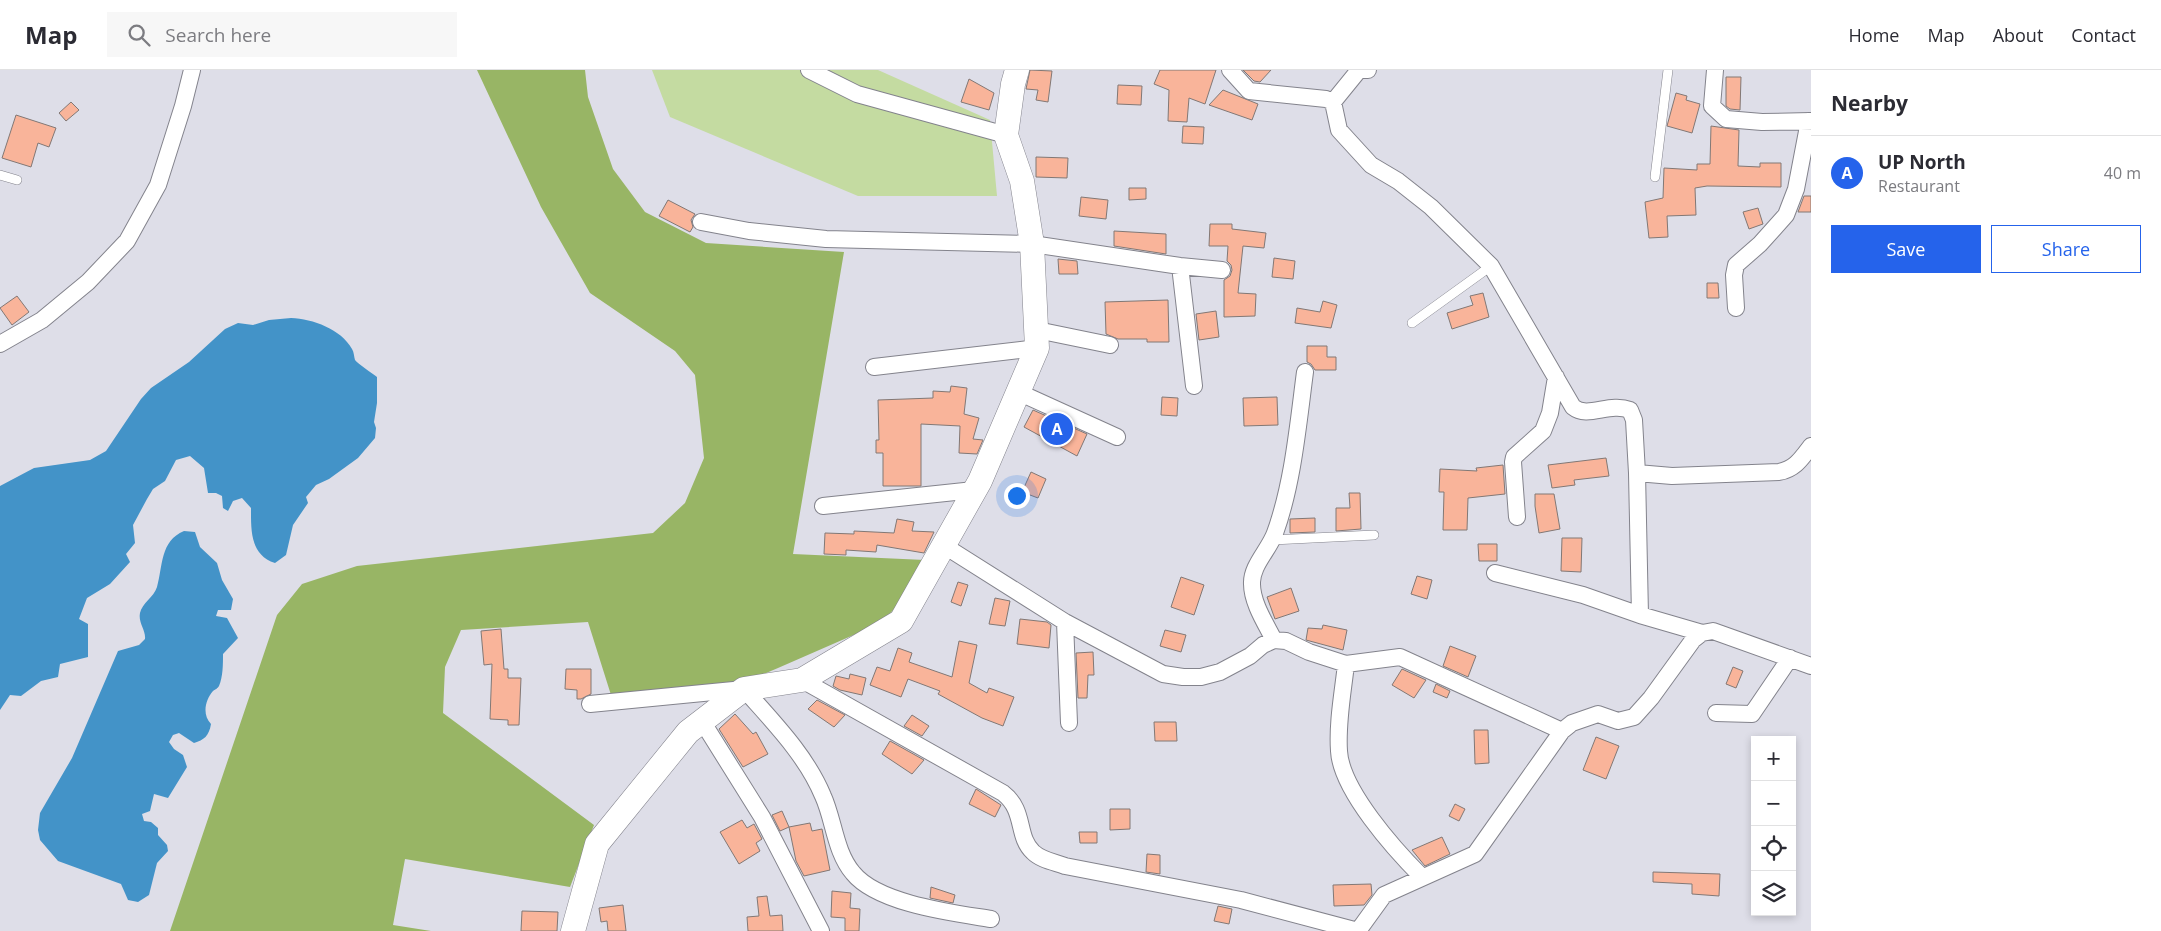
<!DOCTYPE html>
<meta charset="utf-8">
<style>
:root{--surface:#fff;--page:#f7f7f7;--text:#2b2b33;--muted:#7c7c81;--line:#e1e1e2;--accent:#2563eb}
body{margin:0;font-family:"Open Sans",sans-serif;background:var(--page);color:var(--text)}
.controls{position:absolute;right:15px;bottom:15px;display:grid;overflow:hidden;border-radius:0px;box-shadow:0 2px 8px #0003}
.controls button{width:45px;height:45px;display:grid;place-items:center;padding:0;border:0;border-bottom:1px solid var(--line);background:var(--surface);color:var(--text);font:25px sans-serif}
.you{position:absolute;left:1016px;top:425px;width:18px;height:18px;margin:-12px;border:4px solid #fff;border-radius:50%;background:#1a73e8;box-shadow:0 0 0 8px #1a73e833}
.badge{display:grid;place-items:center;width:32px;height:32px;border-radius:50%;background:var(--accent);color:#fff;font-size:16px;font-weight:700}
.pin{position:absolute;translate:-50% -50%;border:2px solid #fff;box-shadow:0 1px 5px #0006}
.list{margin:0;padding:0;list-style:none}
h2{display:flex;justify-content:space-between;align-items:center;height:65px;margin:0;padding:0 20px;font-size:21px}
h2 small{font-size:16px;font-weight:400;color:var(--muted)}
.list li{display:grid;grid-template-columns:32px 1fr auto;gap:15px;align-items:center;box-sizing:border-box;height:75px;padding:0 20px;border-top:1px solid var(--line)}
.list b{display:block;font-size:19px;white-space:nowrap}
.list p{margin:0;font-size:16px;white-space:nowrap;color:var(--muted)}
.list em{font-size:16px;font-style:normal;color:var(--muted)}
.actions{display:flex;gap:10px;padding:15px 20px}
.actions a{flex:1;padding:11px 0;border:1px solid var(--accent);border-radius:0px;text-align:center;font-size:18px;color:var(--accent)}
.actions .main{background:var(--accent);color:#fff}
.icon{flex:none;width:28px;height:28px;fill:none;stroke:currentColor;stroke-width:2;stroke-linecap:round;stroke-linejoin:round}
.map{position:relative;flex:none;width:1811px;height:861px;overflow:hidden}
header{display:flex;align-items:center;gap:30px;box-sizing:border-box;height:70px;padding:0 25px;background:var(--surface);border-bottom:1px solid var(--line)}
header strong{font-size:24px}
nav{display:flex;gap:28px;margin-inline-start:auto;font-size:18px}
.search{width:350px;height:45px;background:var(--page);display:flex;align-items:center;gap:12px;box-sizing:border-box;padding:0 18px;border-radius:0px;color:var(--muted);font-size:19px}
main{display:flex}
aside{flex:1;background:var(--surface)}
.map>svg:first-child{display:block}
.green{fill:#c4dba1}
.forest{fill:#98b565}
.water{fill:#4393c8}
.building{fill:#f9b49a;stroke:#827875}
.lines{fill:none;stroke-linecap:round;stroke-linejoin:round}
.lane-casing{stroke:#83838c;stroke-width:10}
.street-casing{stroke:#83838c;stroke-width:18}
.secondary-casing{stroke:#83838c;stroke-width:25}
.lane{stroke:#fff;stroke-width:9}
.street{stroke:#fff;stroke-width:16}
.secondary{stroke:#fff;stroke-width:24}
</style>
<header>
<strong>Map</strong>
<div class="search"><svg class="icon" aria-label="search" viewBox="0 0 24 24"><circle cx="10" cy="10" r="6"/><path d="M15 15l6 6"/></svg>Search here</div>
<nav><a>Home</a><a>Map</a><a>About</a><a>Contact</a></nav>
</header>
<main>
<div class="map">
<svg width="1811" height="861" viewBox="0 0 1811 861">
<rect width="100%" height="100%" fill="#dedee8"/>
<path class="green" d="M652,0H878L990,50L997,126H858L670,47Z"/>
<path class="forest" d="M477,0H585L588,27L613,99L645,142L706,173L844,182L793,484L925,490L912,520L881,553L778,598L735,616L611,625L588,552L461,560L445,597L443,643L594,755L570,817L405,789L393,855L431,861H170L277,545L302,514L357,496L653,463L685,433L704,388L695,305L675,281L590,223L541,137Z"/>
<path class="water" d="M291,248C313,249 341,259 352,279C354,282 354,287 355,290C358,294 372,303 377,307V333L374,352L376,358L375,368L358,388L329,409L316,415L306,427L308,433L293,455L286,485L275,493C250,485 251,460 251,438L242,428L233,431L228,441L223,438L222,426L216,423H208L204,398L190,386L176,390L165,411L153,419L147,429L133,455L135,473L126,484L130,492L110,514L87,528L79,549L88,554V587L60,594L58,607L41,611L21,626L10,625L0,640V416L34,398L90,390L106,381L141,329L151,318L189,292L225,259L238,253L253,255L269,250Z
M184,461L195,462L200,477L217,493L222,510L233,529L231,540H218L216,546L227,548L238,568L223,584C223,594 223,607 219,616C217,619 216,619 213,621C205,630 202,645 211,654C209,666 204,670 194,673L179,663L173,665L169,672L174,679L183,685L187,697L168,728L154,724L150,741L142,744L144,751L151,752L158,758V765L167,775L168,781L157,793L149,825L138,832L128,830L121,814L58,791L40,770L38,760L40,743L72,688L118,581L139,575L145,569C146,560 138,553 140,543C142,533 154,527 157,517C163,496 160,471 184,461Z"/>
<path class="building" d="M1030,0L1052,1L1048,32L1036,30L1038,20L1026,19Z
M1160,0H1216L1205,34L1189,28L1187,52L1168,51L1169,20L1154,14Z
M1243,0H1271L1260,12L1254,11Z
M1726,7H1741L1740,40L1730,39L1726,36Z
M969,9L994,23L989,40L961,32Z
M1118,15L1142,16L1141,35L1117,34Z
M1223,20L1258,34L1252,50L1209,35Z
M1676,23L1687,26L1686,30L1700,34L1692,63L1667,56Z
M71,32L79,40L66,51L59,43Z
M16,45L56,58L49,77L38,73L31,97L2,88Z
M1183,56L1204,57L1203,74L1182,73Z
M1711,56L1739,60L1738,96L1760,97V93H1781V117L1707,116L1695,118L1696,145L1667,146L1668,167L1649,168L1645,132L1663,128L1664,98L1697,100V94H1710Z
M1036,87L1068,88L1067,108L1036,107Z
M1129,118H1146V129L1129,130Z
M1804,126H1811V142H1798Z
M1081,127L1108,130L1106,149L1079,146Z
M668,130L695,144L691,150L693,157L690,162L659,146Z
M1758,138L1763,154L1749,159L1743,142Z
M1210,154H1232V159L1266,163L1264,178L1243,176L1238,223L1256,224L1255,246L1224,247V210L1230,206L1232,200L1231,195L1227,191L1228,176H1209Z
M1114,161L1166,164V184L1114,176Z
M1274,188L1295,191L1293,209L1272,207Z
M1058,189L1077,191L1078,204H1059Z
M1707,213H1718L1719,228H1707Z
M1483,223L1489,247L1452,259L1447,243L1473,235L1470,226Z
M17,226L29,242L12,255L0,238Z
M1168,230L1169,272H1147V269H1118L1106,264L1105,232Z
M1323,231L1337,235L1331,258L1295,253L1297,238L1320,242Z
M1216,241L1219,267L1199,270L1196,244Z
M1307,276H1327V287H1336V300H1315L1311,294L1307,292Z
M951,316L967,318L964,344L979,348L973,369L983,370L977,384L959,383L960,356L921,354V416H883V383H876V370H879L878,330L933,328V321L950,322Z
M1162,327L1178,328L1177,346L1161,345Z
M1277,327L1278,355L1244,356L1243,328Z
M1033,340L1087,364L1077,386L1024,357Z
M1606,388L1609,406L1574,410L1575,415L1552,418L1548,395Z
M1503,395L1505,424L1468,428L1467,460H1443L1444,422H1439L1440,399L1477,401L1476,398Z
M1031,402L1046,409L1038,428L1022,422Z
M1349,423H1360L1361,459L1336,461V438H1350Z
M1535,424H1554L1560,459L1539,463L1535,436Z
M1315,448V462L1290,463V449Z
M897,449L914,452L912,461L934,462L924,483L877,475L876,482L846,480V485L824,484L825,463L854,464V461L894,463Z
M1562,468H1582L1581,502L1561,501Z
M1478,474H1497V491H1479Z
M1417,506L1432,510L1427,529L1411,524Z
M1181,507L1204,515L1194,545L1171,537Z
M958,512L968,515L961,536L951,532Z
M1291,518L1299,541L1275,549L1267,527Z
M995,528L1010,531L1005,556L989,554Z
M1020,549L1047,552L1051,555L1049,578L1017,574Z
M1323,555L1347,560L1343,580L1306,570L1308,558L1322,559Z
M501,559L504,599H508V608H521L519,655H508V650L490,649L492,594L484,595L481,561Z
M1165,560L1186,565L1181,582L1160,576Z
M959,571L977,575L969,613L987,623L989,618L1014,627L1003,656L982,648L938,624L940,621L908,609L901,627L870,615L877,597L890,601L898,578L912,583L909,592L952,607Z
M1450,576L1476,586L1468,607L1443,596Z
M1093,582L1094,605H1088L1087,628H1078L1076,583Z
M1733,597L1743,601L1736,618L1726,614Z
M566,599H591V624L581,629H577V620L565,619Z
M1402,599L1426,610L1414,628L1392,615Z
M850,604L866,608L862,625L840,620L833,616L836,606L849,609Z
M1436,614L1450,621L1447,628L1433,622Z
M817,630L845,645L834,657L808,639Z
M735,644L753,664L756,662L768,684L743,697L719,659Z
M912,645L929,656L922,666L904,656Z
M1154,652H1176L1177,671H1155Z
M1474,660H1488L1489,693L1475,694Z
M1596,667L1619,676L1606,709L1583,700Z
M890,671L924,690L912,704L882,684Z
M976,719L1001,735L995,747L969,734Z
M1455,734L1465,739L1459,751L1449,746Z
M1110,739H1130V759L1110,760Z
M782,741L789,757L810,753L812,761L822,759L830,800L804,806L796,791L789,757L780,761L772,745Z
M742,750L747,758L754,754L762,769L756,773L760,781L739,794L720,762Z
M1079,762H1097V773H1080Z
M1442,767L1450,784L1425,796L1412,780Z
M1147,784L1160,785V804L1146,802Z
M1653,802L1720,804L1719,826L1692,824V814L1653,812Z
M1371,814L1372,825L1364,835L1334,836L1333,815Z
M931,817L955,825L953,833L930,828Z
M832,821L851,823L850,838L860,839L859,861H845V848L831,847Z
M767,826L770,846L782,845L783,861H748L747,847L759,846L757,827Z
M623,835L626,861H608L607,851L601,852L599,838Z
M1218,836L1232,839L1229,854L1214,851Z
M522,841L558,842L557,861H521Z"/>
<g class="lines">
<defs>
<path id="lane" d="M0,105L17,110
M1655,107L1668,0
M1412,253L1491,196
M1272,470L1374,465"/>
<path id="street" d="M809,0L857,24L1006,65
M1230,0L1249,21L1326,29L1333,32L1339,60L1371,95L1398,111L1431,137L1491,196L1573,337C1588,349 1609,332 1630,340L1634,350L1637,403L1672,406L1779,402C1795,399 1801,389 1811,376
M1715,0L1712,36L1726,49L1762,52L1811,51
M1333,32L1359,0H1368
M701,152L749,161L826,169L1032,174L1180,196L1222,200
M1180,196L1194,316
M1736,238L1734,205L1736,195L1760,174L1786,145L1796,119L1809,51
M1037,260L1110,275
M0,274L42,250L88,212L127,171L158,115L183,36L192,0
M874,297L1037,278
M1018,322L1117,367
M1637,403L1640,545
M823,436L974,420
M1517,447L1513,392L1514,387L1543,361L1550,343L1556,307
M943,475L1065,552L1163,604L1183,607H1201L1220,602L1250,586L1263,575L1274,570L1286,571L1309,582L1346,594C1343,622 1337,652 1339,681C1341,720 1395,780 1422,807
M1495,503L1583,525L1640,545L1702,563
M1065,552L1069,653
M1274,570C1266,554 1252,533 1252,514C1251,496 1269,480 1275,463C1293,413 1298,355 1305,302
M1346,594L1400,587L1562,661
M802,610L1003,723C1026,741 1016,766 1033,782C1041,790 1054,792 1065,796L1241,830L1358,861
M590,634L744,619C773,652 806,685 823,726C834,750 835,782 853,803C878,834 954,843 991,849
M1716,643L1752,644L1790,588
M702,651L762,747L821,861
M1358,861L1384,825L1475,784L1562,661L1572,653L1598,644L1618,651L1634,647L1651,628L1693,570L1702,563L1713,561L1811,596"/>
<path id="secondary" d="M573,861L597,774L688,662L744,619L802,610L901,551L980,411L1037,278L1032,174L1022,111L1006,65L1013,14L1017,0"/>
</defs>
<use href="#lane" class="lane-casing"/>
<use href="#street" class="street-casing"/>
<use href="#secondary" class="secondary-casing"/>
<use href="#lane" class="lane"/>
<use href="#street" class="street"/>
<use href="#secondary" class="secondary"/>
</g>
</svg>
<div class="controls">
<button>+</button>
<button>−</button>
<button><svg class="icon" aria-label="locate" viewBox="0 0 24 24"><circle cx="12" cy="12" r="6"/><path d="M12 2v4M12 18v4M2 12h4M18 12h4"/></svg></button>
<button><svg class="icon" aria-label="layers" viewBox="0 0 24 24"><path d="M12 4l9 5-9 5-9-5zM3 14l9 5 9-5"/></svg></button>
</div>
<div class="you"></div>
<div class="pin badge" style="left:1057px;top:359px">A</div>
</div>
<aside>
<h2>Nearby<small></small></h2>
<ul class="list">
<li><span class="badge">A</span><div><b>UP North</b><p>Restaurant</p></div><em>40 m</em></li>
</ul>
<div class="actions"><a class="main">Save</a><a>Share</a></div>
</aside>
</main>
